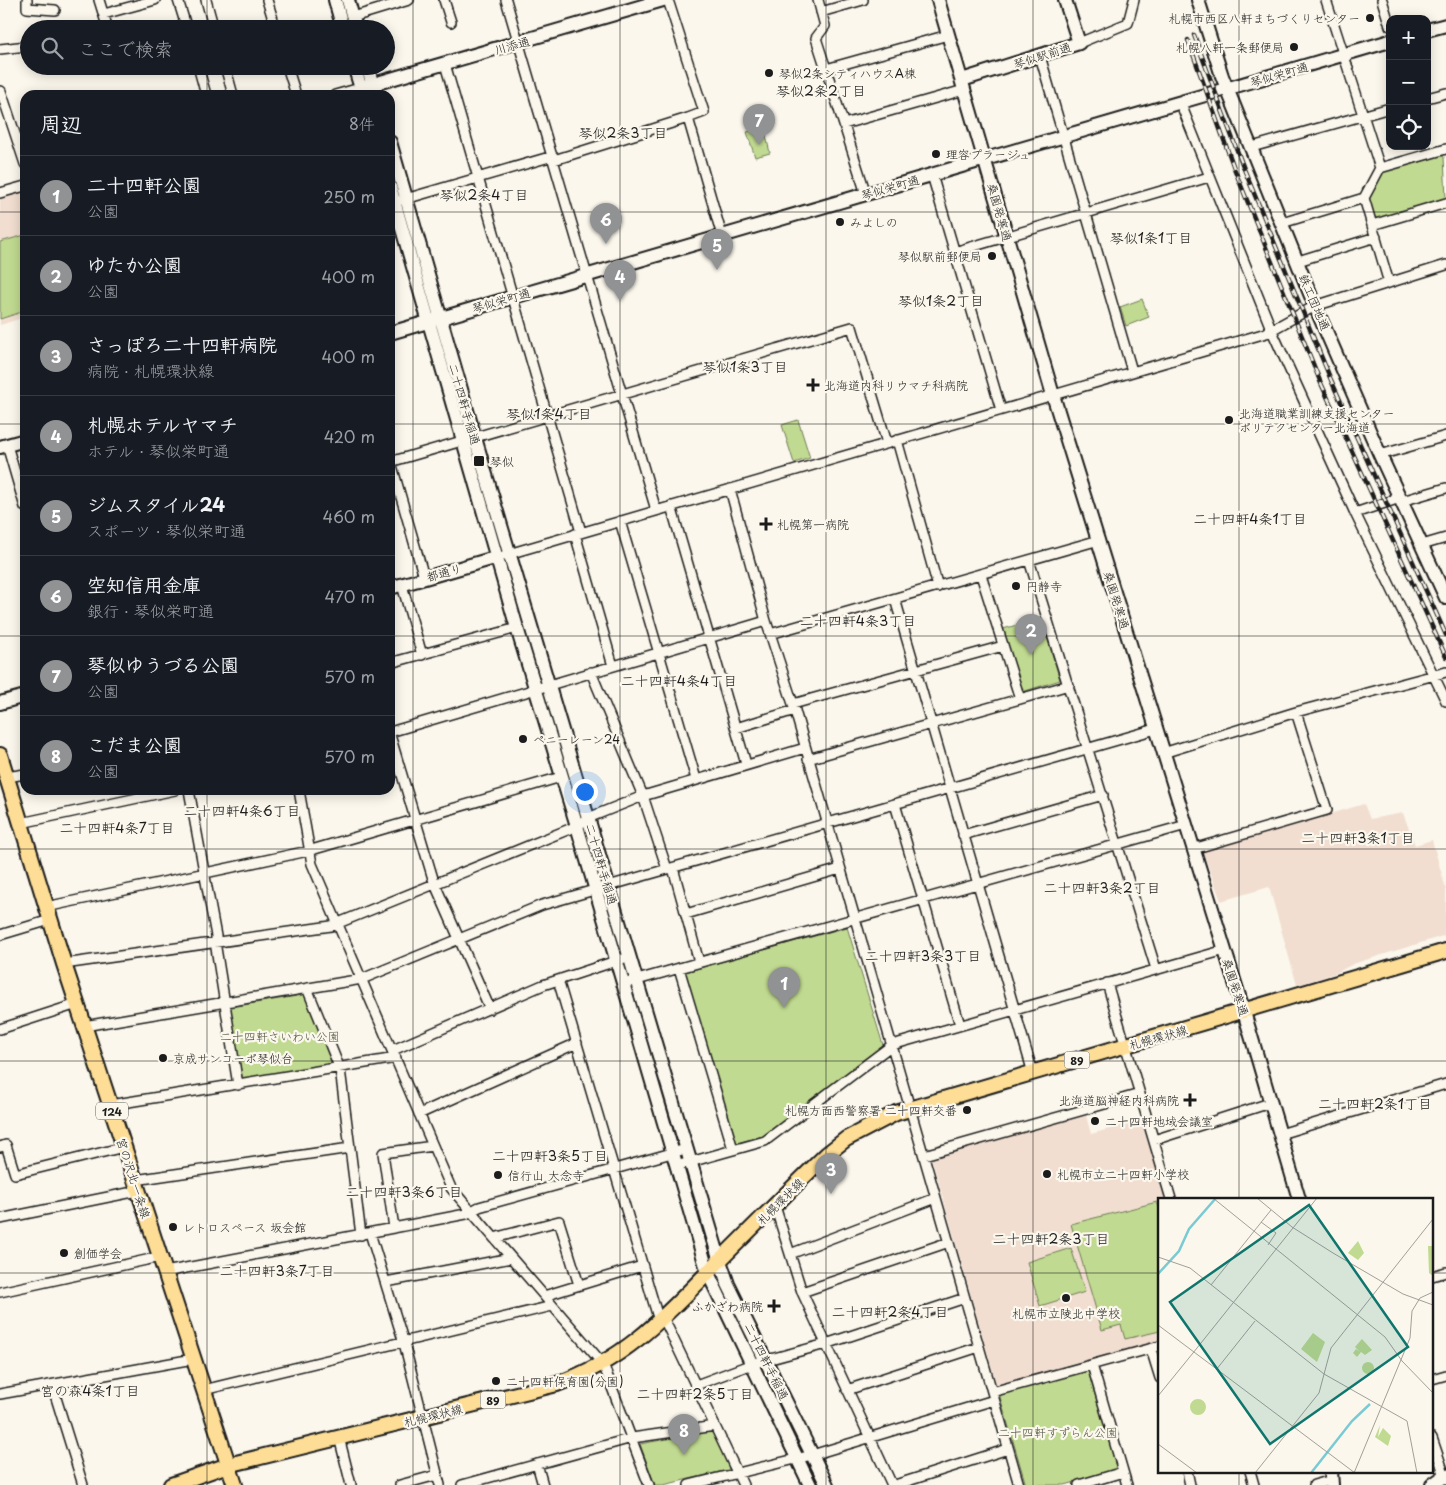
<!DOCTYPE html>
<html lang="ja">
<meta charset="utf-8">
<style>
:root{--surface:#171b24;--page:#20242c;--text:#f1f3f6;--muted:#9ea1a6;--line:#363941;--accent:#919294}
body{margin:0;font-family:"Playpen Sans","Klee One",sans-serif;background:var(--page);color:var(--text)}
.controls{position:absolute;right:15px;top:15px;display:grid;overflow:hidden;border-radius:10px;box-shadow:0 2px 12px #0003}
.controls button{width:45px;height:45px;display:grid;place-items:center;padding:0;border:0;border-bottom:1px solid var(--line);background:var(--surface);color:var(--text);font:25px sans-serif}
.you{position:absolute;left:584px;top:791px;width:18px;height:18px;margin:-12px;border:4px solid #fff;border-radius:50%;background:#1a73e8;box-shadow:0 0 0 8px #1a73e833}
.badge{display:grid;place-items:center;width:32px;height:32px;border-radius:50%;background:var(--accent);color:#fff;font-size:16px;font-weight:700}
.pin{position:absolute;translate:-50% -41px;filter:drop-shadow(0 1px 2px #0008)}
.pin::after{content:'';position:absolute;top:26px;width:18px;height:15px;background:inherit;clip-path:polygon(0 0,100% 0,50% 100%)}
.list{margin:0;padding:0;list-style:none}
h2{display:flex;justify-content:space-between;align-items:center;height:65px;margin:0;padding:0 20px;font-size:21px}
h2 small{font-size:16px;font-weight:400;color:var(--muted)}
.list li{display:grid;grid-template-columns:32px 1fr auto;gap:15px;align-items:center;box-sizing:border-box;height:80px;padding:0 20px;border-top:1px solid var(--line)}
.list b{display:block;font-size:19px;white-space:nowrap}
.list p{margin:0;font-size:16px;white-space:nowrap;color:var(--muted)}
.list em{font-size:16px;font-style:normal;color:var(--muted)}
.icon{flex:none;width:28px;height:28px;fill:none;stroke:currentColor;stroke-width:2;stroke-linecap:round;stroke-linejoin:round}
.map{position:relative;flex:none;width:1446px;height:1485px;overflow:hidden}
.search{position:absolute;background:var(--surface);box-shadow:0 2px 12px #0003;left:20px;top:20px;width:375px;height:55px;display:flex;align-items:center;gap:12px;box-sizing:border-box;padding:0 18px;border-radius:28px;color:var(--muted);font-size:19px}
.panel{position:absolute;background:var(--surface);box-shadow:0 2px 12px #0003;left:20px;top:90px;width:375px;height:705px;border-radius:15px}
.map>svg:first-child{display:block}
.built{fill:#f1ded0}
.green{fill:#c1da91;stroke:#6e7b56}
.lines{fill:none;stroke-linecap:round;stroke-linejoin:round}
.street-casing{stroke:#1c1c1c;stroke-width:12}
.secondary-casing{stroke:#1c1c1c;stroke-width:16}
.primary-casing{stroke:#1c1c1c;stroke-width:18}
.street{stroke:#fbf7ec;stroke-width:9}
.secondary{stroke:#fbf7ec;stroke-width:12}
.primary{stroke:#fede96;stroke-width:14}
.rail-casing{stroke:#1c1c1c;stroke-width:4.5}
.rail{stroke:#fbf7ec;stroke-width:2.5;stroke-dasharray:8;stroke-linecap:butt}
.grid{fill:none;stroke:#1c1c1c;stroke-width:1;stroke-opacity:0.55}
.poi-dot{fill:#1c1c1c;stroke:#fbf7ec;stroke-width:2}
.labels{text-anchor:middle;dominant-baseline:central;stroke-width:4.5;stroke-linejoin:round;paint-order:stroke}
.shield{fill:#fbf7ec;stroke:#5f5e5a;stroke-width:1}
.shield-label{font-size:11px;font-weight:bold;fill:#1c1c1c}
.poi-label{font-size:12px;fill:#1c1c1c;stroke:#fbf7ec;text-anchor:start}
.street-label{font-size:12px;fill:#1c1c1c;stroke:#fbf7ec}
.park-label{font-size:12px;fill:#4e553f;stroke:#fbf7ec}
.neighbourhood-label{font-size:14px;fill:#1c1c1c;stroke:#fbf7ec}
.inset-river{fill:none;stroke:#7acad4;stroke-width:2.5}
.inset-road{fill:none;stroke:#a29f99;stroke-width:1}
.view{fill:#0f766e;fill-opacity:0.15;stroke:#0f766e;stroke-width:2.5}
.inset-edge{fill:none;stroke:#1c1c1c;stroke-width:2.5}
</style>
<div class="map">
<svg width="1446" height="1485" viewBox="0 0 1446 1485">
<rect width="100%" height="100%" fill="#fbf7ec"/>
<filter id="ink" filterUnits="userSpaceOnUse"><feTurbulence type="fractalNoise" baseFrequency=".02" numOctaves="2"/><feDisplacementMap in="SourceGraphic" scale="10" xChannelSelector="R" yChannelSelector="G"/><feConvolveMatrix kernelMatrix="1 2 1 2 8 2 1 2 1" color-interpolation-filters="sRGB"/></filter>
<g filter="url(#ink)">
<path class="built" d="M25,191V317L0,325V199Z
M1364,804L1370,819L1403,813L1415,845L1432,840L1446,889V935L1353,964L1336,973L1297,985L1269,887L1221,901L1203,852Z
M1086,1116L1091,1134L1141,1120L1166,1199H1160V1342L999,1385L996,1383L931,1156Z"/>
<path class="green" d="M764,127L770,153L755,157L747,132Z
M1441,155L1444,157L1446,199L1377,219L1375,218L1369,199L1383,172Z
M25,235V311L0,319V242Z
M1142,299L1149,317L1126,326L1120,307Z
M798,420L810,458L794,463L782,425Z
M1041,618L1060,680L1022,692L1003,629Z
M847,927L883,1045L763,1136L736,1143L685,972Z
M303,995L306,996L331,1062L329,1066L244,1079L242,1077L230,1009L232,1007Z
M1157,1202L1160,1210V1331L1125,1339L1121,1325L1102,1330L1071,1224Z
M1071,1248L1085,1292L1040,1306L1027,1262Z
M1088,1371L1117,1468L1115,1471L1065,1485H1026L1000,1397L1002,1393Z
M710,1431L713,1432L729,1467L728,1470L663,1485H655L640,1444Z"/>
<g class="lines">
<defs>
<path id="street" d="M27,0V8L55,10
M99,0L108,29
M178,0L187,29
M206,0L214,29
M267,0L276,29
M444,0L451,22
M506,0L656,510
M668,0L704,112L688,118
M818,0L825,26L816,38L826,69
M1326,0L1380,168
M1382,0L1390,26
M821,12L863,0
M104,14L155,0
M353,17L409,0
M1079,43L1128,23L1134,0
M0,49L27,46L29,52
M1040,56L1132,371
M445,64L581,532
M198,66L206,95
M225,66L233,95
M287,66L296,95
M1,91L25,164
M335,95L360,88
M1427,98L1446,93
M1180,102L1272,331L1355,513L1446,701
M844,124L964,90
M1252,147L1390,108
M554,160L688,118L722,236
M932,175L1001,410
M0,193L25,186
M866,194L826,69L948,35
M1364,198L1389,283
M402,200L553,156
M1282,223L1364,198L1380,168L1446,149
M1372,225L1446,203
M954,252L1209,177
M1298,261L1376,237
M897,440L938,587
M7,445L25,507
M1380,455L1446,436
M390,459L424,577
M390,462L852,327L887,443
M730,489L766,621L793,704L1019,1485
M1402,501L1446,488
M671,506L746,764
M1355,513L1400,498
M620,521L696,779
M575,534L613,666
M1422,545L1446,538
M505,555L1266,333L1315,306L1446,265
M1029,560L1156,969
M981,575L1020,699
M402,585L422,655
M895,599L1033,1073
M770,634L1099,540
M390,663L517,628
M591,672L643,796L667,869
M793,704L1003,646
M736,728L795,710
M390,732L766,621
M390,735L434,882L490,1009
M1163,753L1296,712L1446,672
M808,759L1069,685
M7,777L25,774
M189,790L216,936V948L238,1085
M299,790L312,864L451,1188L603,1364L649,1485
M895,804L960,1025
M21,823L175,790
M963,835L1103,795
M1193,849L1327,810L1296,712
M673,868L699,962
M46,907L308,851L561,777
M686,914L840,869
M0,935L50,920
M64,964L331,926L577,826L588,818L643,796L805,748
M679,968L733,1149
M558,980L659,1321
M1107,983L1171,1199
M623,984L1186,825
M307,988L340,1069L361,1235
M84,1026L362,979L542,905L1156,729
M0,1029L77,1004
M393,1050L543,985L622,959
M110,1105L396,1058
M419,1114L577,1043
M1280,1134L1446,1084
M1154,1140L1270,1103
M0,1147L6,1145L15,1174L124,1147
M924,1155L1140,1094
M676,1166L765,1141L892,1045L1225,950
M135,1180L350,1148
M775,1206L802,1292L892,1485
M0,1219L138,1191
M394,1228L383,1153L433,1146
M370,1233L404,1343L440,1485
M494,1238L559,1221L579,1285
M790,1254L936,1198
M165,1272L466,1214L479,1207L686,1149
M1432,1276L1446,1272
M386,1282L511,1258
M0,1292L160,1257
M802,1292L949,1242
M544,1296L642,1266
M663,1317L743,1485
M1151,1349L1160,1378
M1092,1365L1127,1485
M1432,1379L1446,1375
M52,1385L83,1485
M696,1385L752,1364L826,1344L965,1298
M203,1390L552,1306
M847,1390L979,1347
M992,1392L1160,1346
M0,1394L193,1359
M339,1437L351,1485
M1432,1438L1446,1479
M537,1464L543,1485
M1187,1471L1190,1485
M1250,1471L1254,1485
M400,1485L437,1475
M462,1485L632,1438L715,1426
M689,1485L812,1455L994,1400
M895,1485L1008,1449
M1079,1485L1123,1472
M1314,1485L1332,1480"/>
<path id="secondary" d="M335,0L343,29
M348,0L356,29
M938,0L1053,395L1244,1012L1299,1199
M1198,0L1222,76L1315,306L1380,455L1446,598
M1427,30L1446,25
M354,66L363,95
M367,66L376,95
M962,80L1079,43L1065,0
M360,88L663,0
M390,142L475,438L720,1261L728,1284L827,1485
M390,187L517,628L577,826L708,1273L810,1485
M390,333L1390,41
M0,447L25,440
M390,588L498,557
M0,703L25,696
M1331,1471L1332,1485
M1432,1485L1446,1475"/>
<path id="primary" d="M0,755L64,964L235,1485
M171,1485L228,1465L557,1384C628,1359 668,1313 719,1261C755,1225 791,1189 827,1154L846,1139L896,1113L1446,951"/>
</defs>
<use href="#street" class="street-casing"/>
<use href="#secondary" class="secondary-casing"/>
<use href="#primary" class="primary-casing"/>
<use href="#street" class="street"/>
<use href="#secondary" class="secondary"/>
<use href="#primary" class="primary"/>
<defs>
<path id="rail" d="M1194,35L1244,169L1331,380L1446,635
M1188,40L1234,168L1320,381L1446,657"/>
</defs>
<use href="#rail" class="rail-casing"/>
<use href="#rail" class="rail"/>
</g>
</g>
<path class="grid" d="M207,0V29M413,0V1485M620,0V1485M826,0V1485M1033,0V1485M1239,0V1199M207,66V95M0,212H25M390,212H1446M0,424H25M390,424H1446M0,636H25M390,636H1446M207,790V1485M0,849H1446M0,1061H1446M0,1273H1160M1432,1273H1446M1239,1471V1485"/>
<g class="poi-dot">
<circle cx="1370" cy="18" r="5"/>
<circle cx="1294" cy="47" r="5"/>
<circle cx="769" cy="73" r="5"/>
<circle cx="936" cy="154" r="5"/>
<circle cx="840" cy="222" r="5"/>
<circle cx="992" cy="256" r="5"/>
<path d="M810.5 377.5h5v5h5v5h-5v5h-5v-5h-5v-5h5z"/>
<circle cx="1229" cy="420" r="5"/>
<rect x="473" y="455" width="12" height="12" rx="2.5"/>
<path d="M763.5 516.5h5v5h5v5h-5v5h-5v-5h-5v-5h5z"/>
<circle cx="1016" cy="586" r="5"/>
<circle cx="523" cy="739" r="5"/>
<circle cx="163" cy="1058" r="5"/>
<path d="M1187.5 1092.5h5v5h5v5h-5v5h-5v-5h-5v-5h5z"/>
<circle cx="967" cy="1110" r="5"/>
<circle cx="1095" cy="1121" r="5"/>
<circle cx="1047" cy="1174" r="5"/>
<circle cx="498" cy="1175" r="5"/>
<circle cx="173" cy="1227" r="5"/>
<circle cx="64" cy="1253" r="5"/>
<circle cx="1066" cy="1298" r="5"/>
<path d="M771.5 1298.5h5v5h5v5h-5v5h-5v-5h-5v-5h5z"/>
<circle cx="496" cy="1381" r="5"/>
</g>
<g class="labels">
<g class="shield">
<rect x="1064.5" y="1051.5" width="25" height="17" rx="4"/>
<rect x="96" y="1102.5" width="32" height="17" rx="4"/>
<rect x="480.5" y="1391.5" width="25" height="17" rx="4"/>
</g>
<g class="shield-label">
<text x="1077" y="1060">89</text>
<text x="112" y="1111">124</text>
<text x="493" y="1400">89</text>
</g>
<g class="poi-label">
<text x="1360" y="18" text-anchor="end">札幌市西区八軒まちづくりセンター</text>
<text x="1284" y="47" text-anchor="end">札幌八軒一条郵便局</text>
<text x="779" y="73">琴似2条シティハウスA棟</text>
<text x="946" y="154">理容プラージュ</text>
<text x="850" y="222">みよしの</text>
<text x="982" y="256" text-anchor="end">琴似駅前郵便局</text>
<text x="824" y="385">北海道内科リウマチ科病院</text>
<text x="1239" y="413">北海道職業訓練支援センター<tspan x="1239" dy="14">ポリテクセンター北海道</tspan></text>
<text x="490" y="461">琴似</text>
<text x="777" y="524">札幌第一病院</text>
<text x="1026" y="586">円静寺</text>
<text x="533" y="739">ペニーレーン24</text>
<text x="173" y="1058">京成サンコーポ琴似台</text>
<text x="1179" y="1100" text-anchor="end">北海道脳神経内科病院</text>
<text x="957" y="1110" text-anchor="end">札幌方面西警察署 二十四軒交番</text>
<text x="1105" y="1121">二十四軒地域会議室</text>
<text x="1057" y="1174">札幌市立二十四軒小学校</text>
<text x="508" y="1175">信行山 大念寺</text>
<text x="183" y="1227">レトロスペース 坂会館</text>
<text x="74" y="1253">創価学会</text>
<text x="763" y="1306" text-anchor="end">ふかざわ病院</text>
<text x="1066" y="1313" text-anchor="middle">札幌市立陵北中学校</text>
<text x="506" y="1381">二十四軒保育園(分園)</text>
</g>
<g class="street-label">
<text transform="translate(512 45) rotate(-16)">川添通</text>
<text transform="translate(1042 55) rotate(-18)">琴似駅前通</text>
<text transform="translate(1279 74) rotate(-16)">琴似栄町通</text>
<text transform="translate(890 187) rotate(-16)">琴似栄町通</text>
<text transform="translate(1000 212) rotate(74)">桑園発寒通</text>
<text transform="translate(501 300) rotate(-16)">琴似栄町通</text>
<text transform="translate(1315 302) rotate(67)">鉄工団地通</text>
<text transform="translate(465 404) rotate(74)">二十四軒手稲通</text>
<text transform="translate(444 572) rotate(-16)">都通り</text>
<text transform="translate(1117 600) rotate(73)">桑園発寒通</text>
<text transform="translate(602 864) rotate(74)">二十四軒手稲通</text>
<text transform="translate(1236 987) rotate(72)">桑園発寒通</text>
<text transform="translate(1158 1037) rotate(-16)">札幌環状線</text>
<text transform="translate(134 1178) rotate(72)">宮の沢北一条線</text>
<text transform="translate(780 1201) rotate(-45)">札幌環状線</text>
<text transform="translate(767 1361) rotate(64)">二十四軒手稲通</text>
<text transform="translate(433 1415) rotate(-14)">札幌環状線</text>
</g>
<g class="park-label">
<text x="280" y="1036">二十四軒さいわい公園</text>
<text x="1058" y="1432">二十四軒すずらん公園</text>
</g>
<g class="neighbourhood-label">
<text x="821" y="90">琴似2条2丁目</text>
<text x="623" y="132">琴似2条3丁目</text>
<text x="484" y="194">琴似2条4丁目</text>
<text x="1151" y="237">琴似1条1丁目</text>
<text x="941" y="300">琴似1条2丁目</text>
<text x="745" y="366">琴似1条3丁目</text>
<text x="549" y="413">琴似1条4丁目</text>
<text x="1250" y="518">二十四軒4条1丁目</text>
<text x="858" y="620">二十四軒4条3丁目</text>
<text x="679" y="680">二十四軒4条4丁目</text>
<text x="242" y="810">二十四軒4条6丁目</text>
<text x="117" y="827">二十四軒4条7丁目</text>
<text x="1358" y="837">二十四軒3条1丁目</text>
<text x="1102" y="887">二十四軒3条2丁目</text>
<text x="923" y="955">二十四軒3条3丁目</text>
<text x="1375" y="1103">二十四軒2条1丁目</text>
<text x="550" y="1155">二十四軒3条5丁目</text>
<text x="404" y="1191">二十四軒3条6丁目</text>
<text x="1051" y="1238">二十四軒2条3丁目</text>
<text x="277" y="1270">二十四軒3条7丁目</text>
<text x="890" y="1311">二十四軒2条4丁目</text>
<text x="90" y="1390">宮の森4条1丁目</text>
<text x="695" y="1393">二十四軒2条5丁目</text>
</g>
</g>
<g transform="translate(1158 1198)">
<rect width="275" height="275" fill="#fbf7ec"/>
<path d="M200,43L206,55L200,62L190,55ZM270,48H275V78L271,75ZM155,135L167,144L159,164L143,151ZM204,141L214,152L207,157L203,154L199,159L195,155L198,151L202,154L197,149ZM204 170a6 6 0 1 1 12 0a6 6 0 1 1-12 0ZM32 209a8 8 0 1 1 16 0a8 8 0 1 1-16 0ZM222,227L220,239L225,230L233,238L230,248L217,239Z" fill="#c1da91"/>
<path class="inset-river" d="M0,76L21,53L31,31L58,0M153,275L194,223L212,206"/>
<path class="inset-road" d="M55,0L227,139L244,163L275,195M99,0L134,29L175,55L245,96L275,107M103,24L118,35L110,47M0,59L32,70L166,176L249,223L259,275M53,87L113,12M0,127L197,275M35,155L159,0M58,172L97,123M0,198L35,155M0,246L39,275M97,275L161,195L173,150L275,21M196,275L252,140L254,113L262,100L275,94"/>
<path class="view" d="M151,7L250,149L112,246L12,104Z"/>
<rect width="275" height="275" class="inset-edge"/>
</g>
</svg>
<div class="controls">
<button>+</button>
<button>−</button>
<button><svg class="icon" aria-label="locate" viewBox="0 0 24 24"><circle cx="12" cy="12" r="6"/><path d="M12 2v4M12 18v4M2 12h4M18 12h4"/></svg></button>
</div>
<div class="you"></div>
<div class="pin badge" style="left:784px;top:1008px">1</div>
<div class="pin badge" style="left:1031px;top:655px">2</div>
<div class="pin badge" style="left:831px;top:1194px">3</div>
<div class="pin badge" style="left:620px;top:301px">4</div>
<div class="pin badge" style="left:717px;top:270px">5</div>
<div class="pin badge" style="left:606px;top:244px">6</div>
<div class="pin badge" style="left:759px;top:145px">7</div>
<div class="pin badge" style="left:684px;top:1455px">8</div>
<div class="search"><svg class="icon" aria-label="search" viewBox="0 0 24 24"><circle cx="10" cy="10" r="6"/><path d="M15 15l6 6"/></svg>ここで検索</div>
<section class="panel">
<h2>周辺<small>8件</small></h2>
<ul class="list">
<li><span class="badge">1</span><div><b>二十四軒公園</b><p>公園</p></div><em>250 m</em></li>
<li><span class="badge">2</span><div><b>ゆたか公園</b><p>公園</p></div><em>400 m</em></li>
<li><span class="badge">3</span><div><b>さっぽろ二十四軒病院</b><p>病院 · 札幌環状線</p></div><em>400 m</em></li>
<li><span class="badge">4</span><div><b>札幌ホテルヤマチ</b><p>ホテル · 琴似栄町通</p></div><em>420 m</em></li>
<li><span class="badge">5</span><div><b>ジムスタイル24</b><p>スポーツ · 琴似栄町通</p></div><em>460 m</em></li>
<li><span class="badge">6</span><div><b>空知信用金庫</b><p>銀行 · 琴似栄町通</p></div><em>470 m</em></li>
<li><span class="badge">7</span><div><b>琴似ゆうづる公園</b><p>公園</p></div><em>570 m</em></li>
<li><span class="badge">8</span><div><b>こだま公園</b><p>公園</p></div><em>570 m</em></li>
</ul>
</section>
</div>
